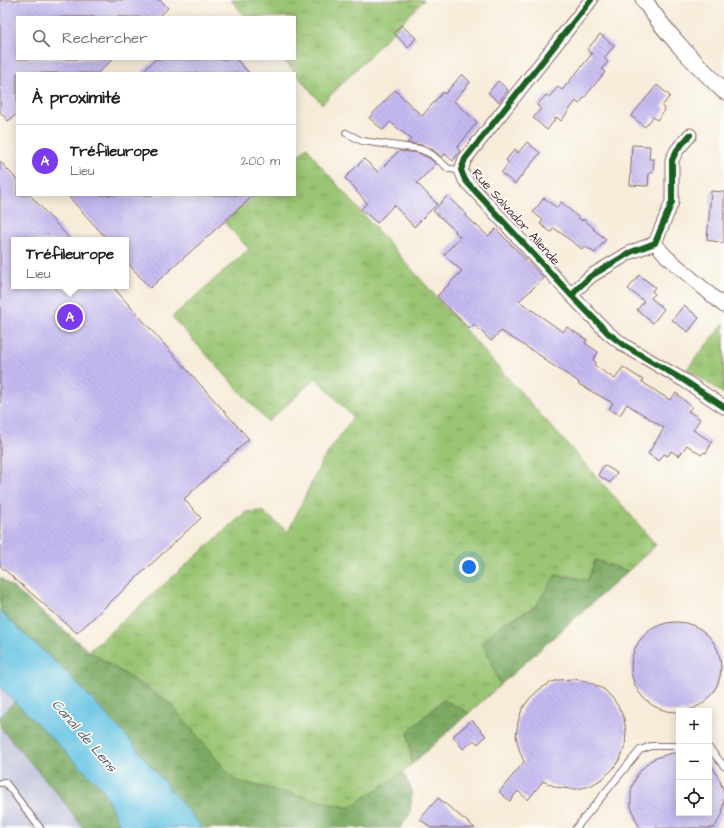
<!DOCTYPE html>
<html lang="fr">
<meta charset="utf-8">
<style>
:root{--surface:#fff;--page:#f6f6f6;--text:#202124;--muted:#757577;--line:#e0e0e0;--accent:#7c3aed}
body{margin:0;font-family:"Architects Daughter",sans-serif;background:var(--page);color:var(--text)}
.controls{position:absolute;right:12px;bottom:12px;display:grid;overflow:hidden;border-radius:0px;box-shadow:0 2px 10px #0003}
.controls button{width:36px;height:36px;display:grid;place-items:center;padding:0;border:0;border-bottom:1px solid var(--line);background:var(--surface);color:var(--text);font:20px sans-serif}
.you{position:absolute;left:469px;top:567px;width:14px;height:14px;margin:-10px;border:3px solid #fff;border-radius:50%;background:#1a73e8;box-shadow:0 0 0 6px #1a73e833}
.badge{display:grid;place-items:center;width:26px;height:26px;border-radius:50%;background:var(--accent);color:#fff;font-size:13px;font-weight:700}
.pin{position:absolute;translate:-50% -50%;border:2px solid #fff;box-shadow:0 1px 4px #0006}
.popup{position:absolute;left:11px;top:237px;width:118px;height:52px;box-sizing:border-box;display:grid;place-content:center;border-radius:0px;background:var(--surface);filter:drop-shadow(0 1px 3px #0005);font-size:13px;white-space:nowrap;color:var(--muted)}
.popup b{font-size:15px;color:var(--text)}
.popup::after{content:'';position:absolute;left:50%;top:100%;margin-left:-8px;border:8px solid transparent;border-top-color:var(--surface)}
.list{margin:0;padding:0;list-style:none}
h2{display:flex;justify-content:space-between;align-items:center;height:52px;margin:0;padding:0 16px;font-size:17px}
h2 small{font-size:13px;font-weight:400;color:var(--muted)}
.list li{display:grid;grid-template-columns:26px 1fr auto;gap:12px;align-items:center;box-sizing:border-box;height:72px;padding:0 16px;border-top:1px solid var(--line)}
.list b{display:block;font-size:15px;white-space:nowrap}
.list p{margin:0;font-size:13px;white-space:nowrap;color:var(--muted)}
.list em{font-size:13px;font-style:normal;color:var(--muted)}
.icon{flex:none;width:22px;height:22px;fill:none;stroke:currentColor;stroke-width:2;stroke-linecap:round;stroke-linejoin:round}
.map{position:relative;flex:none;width:724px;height:828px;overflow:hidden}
.search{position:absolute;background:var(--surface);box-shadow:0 2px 10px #0003;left:16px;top:16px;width:280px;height:44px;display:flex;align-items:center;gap:10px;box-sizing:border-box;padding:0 14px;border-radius:0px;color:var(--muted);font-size:15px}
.panel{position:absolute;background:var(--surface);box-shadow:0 2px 10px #0003;left:16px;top:72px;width:280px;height:124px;border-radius:0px}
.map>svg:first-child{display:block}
.industrial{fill:#c0c2dd}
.grass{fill:url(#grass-tufts);stroke:#72724e}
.forest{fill:url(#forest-crowns);stroke:#626448}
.water{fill:#66c4e4;stroke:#587288}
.building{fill:url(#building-back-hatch)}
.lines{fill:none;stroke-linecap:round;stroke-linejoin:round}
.service-casing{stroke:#876768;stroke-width:8}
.minor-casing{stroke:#876768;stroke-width:15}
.tertiary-casing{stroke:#876768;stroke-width:18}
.service{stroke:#fff;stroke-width:6}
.minor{stroke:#fff;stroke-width:13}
.tertiary{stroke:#fff;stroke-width:16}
.cycleway-casing{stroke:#fdfcf7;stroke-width:8}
.cycleway{stroke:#1b5e20;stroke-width:6}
.labels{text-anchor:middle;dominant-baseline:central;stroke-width:3.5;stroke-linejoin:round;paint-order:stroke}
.street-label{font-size:13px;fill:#4a1f2b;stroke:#fdfcf7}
.water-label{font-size:14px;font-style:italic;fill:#54596c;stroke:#fdfcf7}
</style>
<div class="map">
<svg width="724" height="828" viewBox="0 0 724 828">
<defs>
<pattern id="grass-tufts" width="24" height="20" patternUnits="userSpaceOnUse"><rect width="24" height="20" fill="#9ac572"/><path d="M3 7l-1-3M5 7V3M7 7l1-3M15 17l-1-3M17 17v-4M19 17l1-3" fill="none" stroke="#809f5e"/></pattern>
<pattern id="forest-crowns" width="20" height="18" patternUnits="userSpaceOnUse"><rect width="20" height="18" fill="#7baa64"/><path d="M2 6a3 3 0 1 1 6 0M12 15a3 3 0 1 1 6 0" fill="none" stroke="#678a53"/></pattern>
<pattern id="building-back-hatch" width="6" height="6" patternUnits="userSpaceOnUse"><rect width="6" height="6" fill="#c4baf1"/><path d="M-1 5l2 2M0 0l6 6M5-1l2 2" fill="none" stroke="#aa9fcf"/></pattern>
</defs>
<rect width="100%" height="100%" fill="#fdfcf7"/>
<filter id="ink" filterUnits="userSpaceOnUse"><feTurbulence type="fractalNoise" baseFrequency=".025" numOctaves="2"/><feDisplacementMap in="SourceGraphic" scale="8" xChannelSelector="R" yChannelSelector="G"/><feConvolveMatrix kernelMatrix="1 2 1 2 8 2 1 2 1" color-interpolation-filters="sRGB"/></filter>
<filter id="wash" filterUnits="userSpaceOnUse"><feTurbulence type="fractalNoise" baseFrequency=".012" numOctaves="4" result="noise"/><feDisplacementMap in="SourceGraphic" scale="16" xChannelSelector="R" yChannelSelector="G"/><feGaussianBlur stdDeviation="0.9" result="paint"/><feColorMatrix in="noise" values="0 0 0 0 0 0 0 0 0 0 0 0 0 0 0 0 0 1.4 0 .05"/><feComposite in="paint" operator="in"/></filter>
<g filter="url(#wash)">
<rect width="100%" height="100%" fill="#f7ecd9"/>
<path class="industrial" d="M0,687L15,701L0,717Z
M0,727L61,798L83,828H0Z"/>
<path class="grass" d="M231,0H424L322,104L283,59H295V17H246Z
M307,147L319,164L497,366L628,512L656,545L628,571L595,560L588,580L556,575L535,607L502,624L482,642L492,663L500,685L469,713L443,700L408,732L412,764L403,772L349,808L234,780L170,703L89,651L246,512L262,511L288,532L321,463L353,417L316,378L268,422L172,317L249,249L224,222L254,195H295V158Z
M724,323V394L687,369Z"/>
<path class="forest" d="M595,560L628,571L500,685L492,663L482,642L502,624L535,607L556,575L588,580Z
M0,577L89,651L170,703L234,780L349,808L403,772L412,791L410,814L400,828H202L127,737L70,676L0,611Z
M444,700L469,713L412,764L408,732Z
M15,701L102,788L121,828H83L61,798L0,727V717Z"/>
<path class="water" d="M0,611L70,676L127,737L202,828H121L102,788L0,687Z"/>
<g id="blocks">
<path class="building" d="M0,0H160L168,8L158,17H17V59H113L98,73H17V114L8,121L0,112Z
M401,25L416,38L408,48L394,33Z
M600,34L614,46L604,58L608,62L602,69L605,72L579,104L576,101L561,121L557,117L547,130L533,118L541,109L537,105L546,95L549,97L558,87L562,90L592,54L587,50Z
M156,59H236L249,73H141Z
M462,74L470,82L454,101L477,122L457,148L460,151L453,161L445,154L442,157L433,150L422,145L407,143L411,139L390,122L383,130L369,118L395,90L422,116L443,92L445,94Z
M498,81L508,90L499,102L488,93Z
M657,85L670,96L662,106L665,110L657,120L653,117L645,127L631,116Z
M527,142L540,153L515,184L501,173L509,163L506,160L510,155L515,149L518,153Z
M632,145L650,146L649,159H654L653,173H649L648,186L630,185Z
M399,151L419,153L429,158L436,164L417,183L437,204L414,227L394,205L377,223L361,209L367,203L356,191L357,190L345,178L364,159L378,172Z
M0,161L17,180V195H30L71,240H14V286H112L249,439L184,499L201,518L77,633L0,566Z
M711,191L724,192V243L707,240Z
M67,195H254L150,288L126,261V240H108Z
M447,196L467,215L466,216L488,236L496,229L544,278L519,301L563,332L567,327L587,340L585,343L598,352L593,360L596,362L594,365L615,379L623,367L643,380L642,382L670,400L676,393L692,407L688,411L700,419L693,430L712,442L706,453L704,452L701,455L687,445L679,456L671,451L668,456L664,454L659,461L648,454L664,428L627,404L620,415L609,409L613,403L578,384L579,382L543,359L544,358L501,331L491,341L474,324L469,329L437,296L462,271L444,255L460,237L455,232L456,231L433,211Z
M544,198L557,208L561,202L582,221L583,219L594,228L593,229L606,239L595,253L584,246L582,249L554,228L551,232L540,224L543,220L533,212Z
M639,275L655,287L652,291L655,294L651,298L664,309L653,323L637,310L644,301L628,289Z
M684,305L699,318L688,332L672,320Z
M604,465L617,473L610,483L598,475Z
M631 667a45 45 0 1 1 90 0a45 45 0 1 1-90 0Z
M573,679L586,681L593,684L605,690L614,700L618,706L624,718L626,732L625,746L620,759L612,770L602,779L590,786L577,789H570L556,787L543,781L528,800L518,791L510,801L499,792L524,762L519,749L516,736L518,722L522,709L530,698L540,689L552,682L559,680Z
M472,720L486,736L478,744L474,740L463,749L453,736Z
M679,752V813H709V760L720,781L724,793V801L722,813H723L714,828H640L635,818L631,806V793L632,787L637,775L641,770L650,761L656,758L668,754Z
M438,798L475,828H431L420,819Z"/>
</g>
</g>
<g filter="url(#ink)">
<use href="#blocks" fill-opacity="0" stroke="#876768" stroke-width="1"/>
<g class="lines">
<defs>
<path id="service" d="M346,133L362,141L420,149L431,154L449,169L461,170
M709,748L724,766
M0,783L5,782L40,828
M576,828L640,750L651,746H679"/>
<path id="minor" d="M591,0L465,159L461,170L465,180L572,296L608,333L625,346L685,381L724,407
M655,243L666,256L724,306
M572,296L577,289L591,276L631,252L655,243L672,202V160L677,150L690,135"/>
<path id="tertiary" d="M644,0C666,34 695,63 724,91"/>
</defs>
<use href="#service" class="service-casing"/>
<use href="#minor" class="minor-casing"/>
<use href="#tertiary" class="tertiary-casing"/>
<use href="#service" class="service"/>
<use href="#minor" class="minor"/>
<use href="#tertiary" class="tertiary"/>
<defs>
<path id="cycleway" d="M591,0L465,159L461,170L465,180L572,296L608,333L625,346L685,381L724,407
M572,296L577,289L591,276L631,252L655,243L672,202V160L677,150L690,135"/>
</defs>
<use href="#cycleway" class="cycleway-casing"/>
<use href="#cycleway" class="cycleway"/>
</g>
</g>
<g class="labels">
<g class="street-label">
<text transform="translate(516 217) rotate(48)">Rue Salvador Allende</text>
</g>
<g class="water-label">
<text transform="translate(84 736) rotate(49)">Canal de Lens</text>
</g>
</g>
</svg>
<div class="controls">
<button>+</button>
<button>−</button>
<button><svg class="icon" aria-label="locate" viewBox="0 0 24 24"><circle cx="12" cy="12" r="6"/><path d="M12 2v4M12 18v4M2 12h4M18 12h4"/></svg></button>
</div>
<div class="you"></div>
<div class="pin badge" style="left:70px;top:317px">A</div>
<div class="popup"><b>Tréfileurope</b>Lieu</div>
<div class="search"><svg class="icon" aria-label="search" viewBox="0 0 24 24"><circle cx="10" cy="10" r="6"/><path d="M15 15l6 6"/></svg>Rechercher</div>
<section class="panel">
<h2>À proximité<small></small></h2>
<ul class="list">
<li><span class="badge">A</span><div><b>Tréfileurope</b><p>Lieu</p></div><em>200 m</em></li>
</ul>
</section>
</div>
